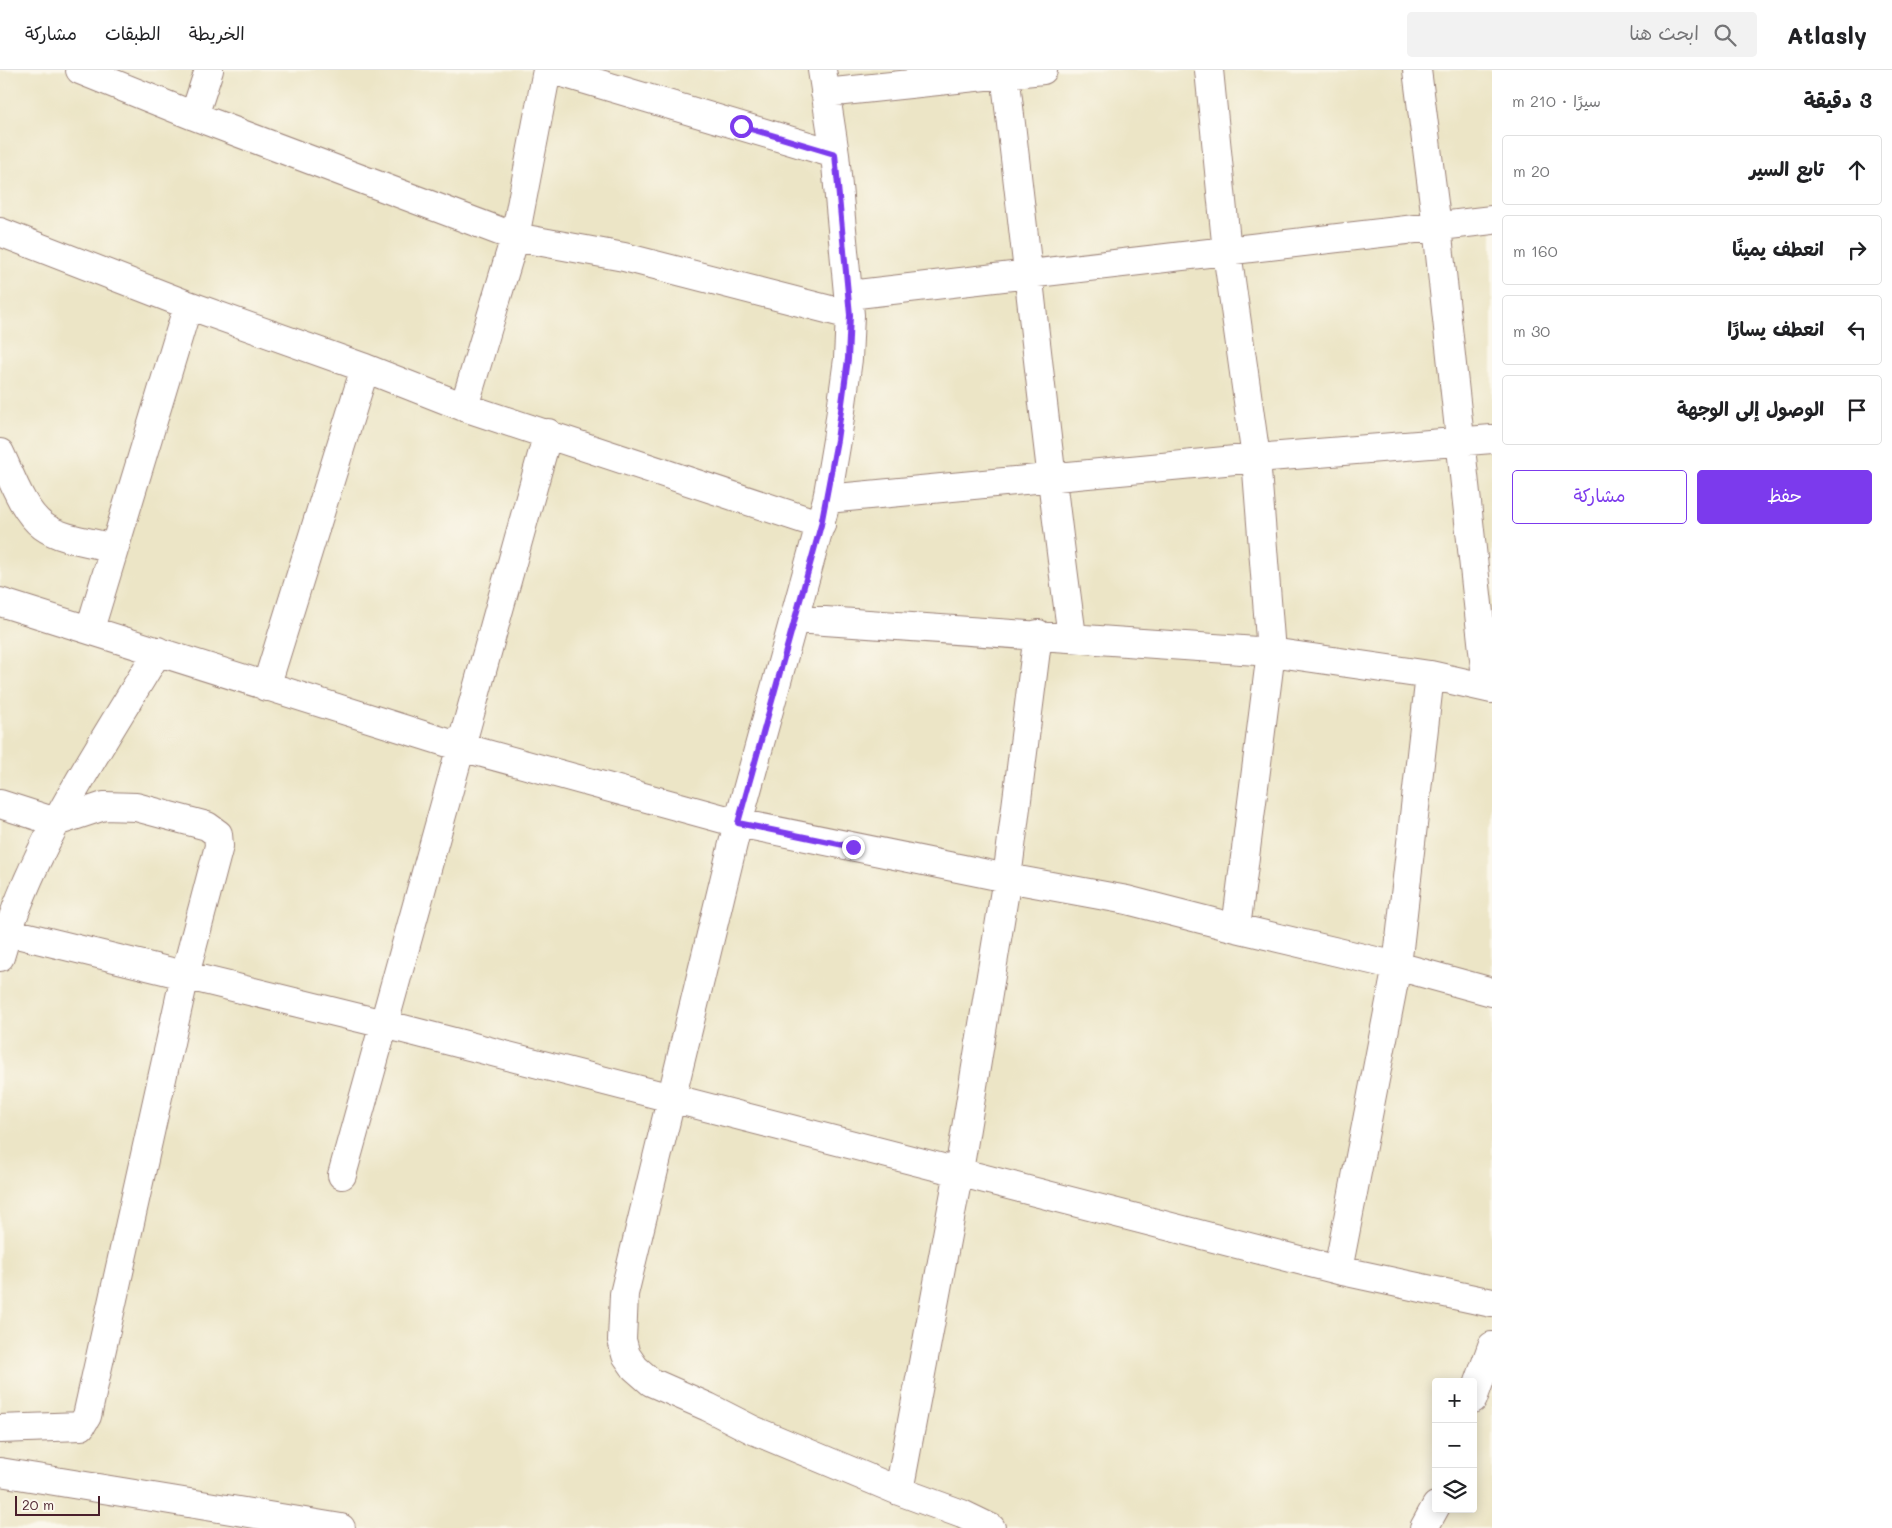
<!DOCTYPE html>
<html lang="ar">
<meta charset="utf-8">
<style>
:root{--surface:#fff;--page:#f2f2f2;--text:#202124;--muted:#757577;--line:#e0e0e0;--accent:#7c3aed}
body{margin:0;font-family:Mali,"Playpen Sans Arabic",sans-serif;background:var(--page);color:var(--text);direction:rtl}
.controls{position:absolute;right:15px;bottom:15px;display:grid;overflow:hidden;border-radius:5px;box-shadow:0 2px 12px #0003}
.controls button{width:45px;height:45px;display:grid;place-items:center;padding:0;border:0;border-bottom:1px solid var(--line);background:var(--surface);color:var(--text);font:25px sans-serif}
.scale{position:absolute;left:15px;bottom:12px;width:85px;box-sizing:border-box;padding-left:5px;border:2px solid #4a1f2b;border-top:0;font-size:14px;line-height:18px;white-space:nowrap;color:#4a1f2b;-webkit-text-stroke:4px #fbf7ec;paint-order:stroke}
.stop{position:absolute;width:15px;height:15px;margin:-11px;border:4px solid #7c3aed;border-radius:50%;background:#fff}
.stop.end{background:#7c3aed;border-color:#fff;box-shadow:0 1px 5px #0008}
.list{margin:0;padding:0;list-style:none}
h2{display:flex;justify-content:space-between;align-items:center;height:65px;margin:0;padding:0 20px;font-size:21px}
h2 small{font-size:16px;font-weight:400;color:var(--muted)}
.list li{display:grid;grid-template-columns:32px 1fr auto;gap:15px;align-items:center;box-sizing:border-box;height:70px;margin:0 10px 10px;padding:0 10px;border:1px solid var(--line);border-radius:5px}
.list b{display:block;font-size:19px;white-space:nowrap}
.list em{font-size:16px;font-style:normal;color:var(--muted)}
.actions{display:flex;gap:10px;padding:15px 20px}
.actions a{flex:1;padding:11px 0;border:1px solid var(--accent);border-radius:5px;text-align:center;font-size:18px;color:var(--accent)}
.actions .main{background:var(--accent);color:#fff}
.icon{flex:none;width:28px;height:28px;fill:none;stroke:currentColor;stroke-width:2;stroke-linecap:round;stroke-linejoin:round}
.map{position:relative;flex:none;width:1492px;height:1458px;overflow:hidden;direction:ltr}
header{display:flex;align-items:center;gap:30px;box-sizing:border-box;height:70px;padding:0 25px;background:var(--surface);border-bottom:1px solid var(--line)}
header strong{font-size:24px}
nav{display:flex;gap:28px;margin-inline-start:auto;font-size:18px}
.search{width:350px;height:45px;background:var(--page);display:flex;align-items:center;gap:12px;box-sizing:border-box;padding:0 18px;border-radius:5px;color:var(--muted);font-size:19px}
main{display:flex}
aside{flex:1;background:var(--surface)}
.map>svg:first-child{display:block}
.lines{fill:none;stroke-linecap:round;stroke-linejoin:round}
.street-casing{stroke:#9b8278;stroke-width:30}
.street{stroke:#fff;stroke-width:28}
.route{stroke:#7c3aed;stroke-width:6}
</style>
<header>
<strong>Atlasly</strong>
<div class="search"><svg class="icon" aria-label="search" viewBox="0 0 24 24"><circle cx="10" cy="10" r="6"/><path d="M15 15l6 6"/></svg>ابحث هنا</div>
<nav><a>الخريطة</a><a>الطبقات</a><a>مشاركة</a></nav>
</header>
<main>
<aside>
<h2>3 دقيقة<small>سيرًا · 210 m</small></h2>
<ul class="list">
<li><svg class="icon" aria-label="ahead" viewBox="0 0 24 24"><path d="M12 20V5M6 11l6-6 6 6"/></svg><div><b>تابع السير</b></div><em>20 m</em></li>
<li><svg class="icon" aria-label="right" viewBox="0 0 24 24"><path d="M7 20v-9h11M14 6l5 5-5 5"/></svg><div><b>انعطف يمينًا</b></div><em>160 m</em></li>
<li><svg class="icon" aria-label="left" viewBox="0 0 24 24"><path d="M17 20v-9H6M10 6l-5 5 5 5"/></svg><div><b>انعطف يسارًا</b></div><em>30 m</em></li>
<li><svg class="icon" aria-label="arrive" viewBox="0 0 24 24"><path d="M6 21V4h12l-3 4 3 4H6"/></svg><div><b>الوصول إلى الوجهة</b></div></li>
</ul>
<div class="actions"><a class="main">حفظ</a><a>مشاركة</a></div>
</aside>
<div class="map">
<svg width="1492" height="1458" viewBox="0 0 1492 1458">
<rect width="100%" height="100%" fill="#fbf7ec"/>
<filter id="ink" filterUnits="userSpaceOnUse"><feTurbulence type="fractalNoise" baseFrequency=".02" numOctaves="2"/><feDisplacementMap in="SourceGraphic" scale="10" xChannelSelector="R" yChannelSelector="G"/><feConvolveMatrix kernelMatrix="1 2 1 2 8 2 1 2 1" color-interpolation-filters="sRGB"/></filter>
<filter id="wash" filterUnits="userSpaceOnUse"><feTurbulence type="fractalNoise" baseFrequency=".0096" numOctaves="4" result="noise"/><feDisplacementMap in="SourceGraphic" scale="20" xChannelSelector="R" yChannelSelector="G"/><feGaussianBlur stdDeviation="1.12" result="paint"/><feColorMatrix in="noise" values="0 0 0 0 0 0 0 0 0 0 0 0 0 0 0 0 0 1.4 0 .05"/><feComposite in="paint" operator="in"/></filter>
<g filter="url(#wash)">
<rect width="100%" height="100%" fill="#ece5c6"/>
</g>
<g filter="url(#ink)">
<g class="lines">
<defs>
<path id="street" d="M80,0L194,46L515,167L624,187L850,245
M553,0L835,84
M822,0L835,84L850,245L848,289L837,370L827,429L738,753L624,1224L622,1270L626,1285L635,1298L651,1312L708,1337L753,1360L899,1421L962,1444L991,1458
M1209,0L1227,182L1256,388L1271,582L1236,858
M1417,0L1437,157L1487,617
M1005,4C1028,191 1046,379 1072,566
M825,23L1043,0
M194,46L209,0
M0,162L188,235L365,298L464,337L821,455
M849,225L1492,150
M464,337L515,167L547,0
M0,383C11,406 22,440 43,456C62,470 92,472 114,478
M827,429L1256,388L1492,369
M0,532L461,677L738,753L1007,808L1127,830L1236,858L1397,896L1492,922
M796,549L1271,582L1430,605L1492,619
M90,559L188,235
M266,617L365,298
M0,734L56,752L104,736L136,737L207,756L218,764L219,776L185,905L87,1346L81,1356L0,1359
M0,860L384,954L1338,1200L1492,1233
M0,887C31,777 100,678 158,581
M342,1105L548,363
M1338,1200L1397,896L1430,605
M1473,1329L1492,1276
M0,1402L341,1458
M899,1421L959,1101L1007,808L1038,564
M1424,1458L1436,1436"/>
</defs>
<use href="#street" class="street-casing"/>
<use href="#street" class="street"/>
</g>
</g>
<g class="lines" filter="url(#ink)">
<path class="route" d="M741,56L835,84L850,245L848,289L837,370L821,455L738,753L853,777"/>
</g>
</svg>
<div class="controls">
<button>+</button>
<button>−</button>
<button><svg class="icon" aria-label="layers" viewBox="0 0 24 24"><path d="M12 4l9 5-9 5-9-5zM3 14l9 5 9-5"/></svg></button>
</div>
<div class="scale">20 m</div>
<div class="stop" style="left:741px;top:56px"></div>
<div class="stop end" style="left:853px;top:777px"></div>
</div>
</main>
